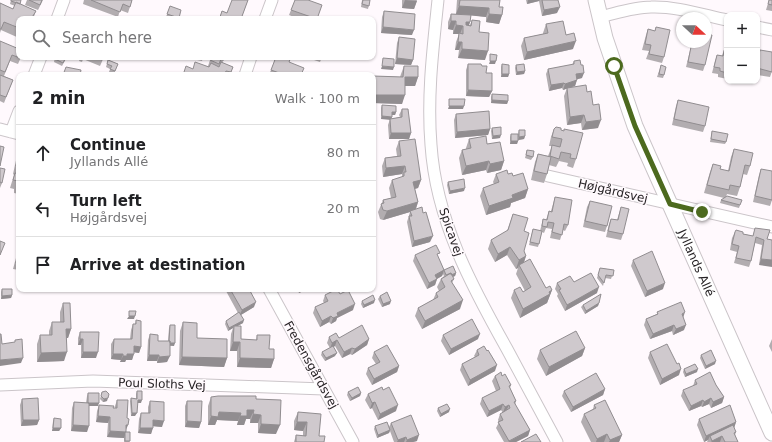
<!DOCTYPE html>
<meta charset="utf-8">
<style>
:root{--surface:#fff;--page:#f6f6f6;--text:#202124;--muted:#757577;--line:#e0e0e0}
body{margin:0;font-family:"DejaVu Sans",sans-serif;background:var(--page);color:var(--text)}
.controls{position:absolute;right:12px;top:12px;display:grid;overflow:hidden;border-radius:8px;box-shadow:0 1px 3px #0004}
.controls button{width:36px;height:36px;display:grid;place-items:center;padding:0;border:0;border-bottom:1px solid var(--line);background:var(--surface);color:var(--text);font:20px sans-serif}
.compass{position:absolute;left:676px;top:12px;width:36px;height:36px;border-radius:50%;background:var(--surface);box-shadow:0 1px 3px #0004;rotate:111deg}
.stop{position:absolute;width:12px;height:12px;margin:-9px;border:3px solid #4c6a1e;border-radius:50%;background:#fff}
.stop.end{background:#4c6a1e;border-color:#fff;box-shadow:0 1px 4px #0008}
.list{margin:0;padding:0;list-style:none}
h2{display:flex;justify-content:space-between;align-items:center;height:52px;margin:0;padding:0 16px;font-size:17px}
h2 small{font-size:13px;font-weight:400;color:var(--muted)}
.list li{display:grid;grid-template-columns:26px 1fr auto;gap:12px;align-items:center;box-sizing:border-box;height:56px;padding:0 16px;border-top:1px solid var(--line)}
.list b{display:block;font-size:15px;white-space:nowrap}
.list p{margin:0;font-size:13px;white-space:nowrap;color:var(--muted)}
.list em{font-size:13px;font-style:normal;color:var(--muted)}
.icon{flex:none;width:22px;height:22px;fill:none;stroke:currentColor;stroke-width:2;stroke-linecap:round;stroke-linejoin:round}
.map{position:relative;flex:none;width:772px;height:442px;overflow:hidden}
.search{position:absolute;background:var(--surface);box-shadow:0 1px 3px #0004;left:16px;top:16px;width:360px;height:44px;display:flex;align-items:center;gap:10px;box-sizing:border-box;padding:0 14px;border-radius:8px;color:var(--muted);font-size:15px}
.panel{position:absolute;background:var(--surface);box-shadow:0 1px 3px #0004;left:16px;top:72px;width:360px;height:220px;border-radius:8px}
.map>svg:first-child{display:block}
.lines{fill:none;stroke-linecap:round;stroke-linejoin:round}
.street-casing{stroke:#cbc5c9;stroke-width:13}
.secondary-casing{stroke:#cbc5c9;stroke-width:17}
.street{stroke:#fff;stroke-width:11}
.secondary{stroke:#fff;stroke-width:15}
.wall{fill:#b2adb0}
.shaded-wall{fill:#918d90}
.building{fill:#cfc9cd;stroke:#918d90}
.route{stroke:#4c6a1e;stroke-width:5}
.labels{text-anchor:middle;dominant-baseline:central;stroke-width:3;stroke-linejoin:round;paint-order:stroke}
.street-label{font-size:12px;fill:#262325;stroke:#fff9fd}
</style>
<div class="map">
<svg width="772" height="442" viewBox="0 0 772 442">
<rect width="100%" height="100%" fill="#fff9fd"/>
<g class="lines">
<defs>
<path id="street" d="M438,0C433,48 427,96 431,145C436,220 471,285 507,349C524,380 540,411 557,442
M600,17C617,13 634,7 651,7C676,6 703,15 727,20
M57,19L64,0
M265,19L272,0
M757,27L772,30
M34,75L41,57
M245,75L251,57
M0,129L19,134
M11,132L19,111
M548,176L772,227
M269,289L353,442
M0,385L93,381L324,389"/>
<g id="secondary">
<path id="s1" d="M596,0L605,38L635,126L772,433"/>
</g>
</defs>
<use href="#street" class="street-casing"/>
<use href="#secondary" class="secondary-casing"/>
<use href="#street" class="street"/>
<use href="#secondary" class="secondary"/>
</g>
<path class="wall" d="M11,0L36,11L33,19H19V38L1,30L0,33V3L13,9L15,6L10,4Z
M27,0H43L38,10L25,5Z
M84,0H132L128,13L120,10L118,17L83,4Z
M248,0L241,19H219L222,11L227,13Z
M295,0L317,19H299L289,15Z
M362,0H370L368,9L361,7Z
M402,0H417L414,9L402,8Z
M457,0H500L499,7L502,15L499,24L486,22V17L471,15L470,22L469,25H470L472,20L479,32L485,60L458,58L459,50H455L456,42L459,34H453V30L448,29V22L451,14H456Z
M526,0H558L557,13L542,16L539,1L527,4Z
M769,0H772V11L766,10Z
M170,6L179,18L178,19H173L166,17Z
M384,11L412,35L381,33L382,17Z
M546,24L566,35L573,49L524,60L521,46L524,38L543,34V33Z
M656,27L664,57L662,63L646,59L649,51L642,50L646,35L648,29L655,31Z
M399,37L413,60L411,65L395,64L397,43Z
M0,41L21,57L18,64L10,61L4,76L13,80L4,103L0,101Z
M692,42H706L705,65L703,71L686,67Z
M726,43L727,44V79L718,77V74L712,73L715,61L717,55L722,56Z
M760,50L772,71L770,77L757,75V58Z
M55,57H67L62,66L54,62Z
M77,57H104L100,66L83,59L82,62L79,61L80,58Z
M198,57H203L202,61L197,60Z
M211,57H225L222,63L233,67L230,75H183L193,69L208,66Z
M276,57L289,62L301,75H269Z
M305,57H322L320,62Z
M108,60L118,64L114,74L109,72L110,69L106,67Z
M574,61L582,78L577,79L575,86L571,87L587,92L593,105L598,128L582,130L581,123L567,125L564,96L567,88L563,90L562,88L549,91L546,74L548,69L572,65Z
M468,64L482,66L492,91L489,97L466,96V70Z
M502,64L509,74L508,77H501V67Z
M516,65L525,71L524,74L516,75L515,68Z
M661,65L664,75L663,78L657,77Z
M404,66L418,77L415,86H405L402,104L373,103V76L400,77L401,74Z
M492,94L508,101L507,104L491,103V97Z
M678,100L705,126L703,132L672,125L676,106Z
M382,105L396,112L395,115H392L391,119L400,117L399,115L402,109L411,133L409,139H389L388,125L390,119H381V108Z
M456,114L490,129L488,135L455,138L454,120Z
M492,128L500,138L492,139L491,131Z
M554,129L561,130L576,159L573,168L567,166L568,163L559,161L556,167L549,165L547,174L544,183L531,180L535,162L538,154L548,156L552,146H549L551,137Z
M519,130L525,136L524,139L518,140L517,144H510V137L511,134H518Z
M712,131L726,142L725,144L710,142Z
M469,139L487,144L504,161L501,170L487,173L486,170L462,175L459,158L462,150L466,149V148Z
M399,141L421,180L418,188L415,189L418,202L416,209L430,242L412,247L407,222L410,212L383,220L380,219L378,212L383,200L391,198L389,188L392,180L402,177V174L383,177L382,166L385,158L397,156L396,149Z
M734,149L750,166L747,175L743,174L740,187L737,196L727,194L726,197L740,205L739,208L720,203L721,200L724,198L704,193L710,172L713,164L720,169L728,171L731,157Z
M527,150L533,157L531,160L525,158Z
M19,151V194L14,193V189L10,188L14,175L13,174L17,156Z
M0,168L2,183L0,188Z
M761,169L772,200L770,206L753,202L759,175Z
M496,174H508L513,176L528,189L525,198L511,203L510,207L486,215L480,196L483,188L494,184L493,182Z
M448,182L464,191L449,194L447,185Z
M555,197L568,225L565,231L563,230L560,240L550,238L552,229L546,228L544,233L542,232L538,247L529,245L533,229L540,231L543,219L546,220L549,211H551Z
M590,201L607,226L605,232L583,227L587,207Z
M621,207L623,234L621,240L606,237L609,224L611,219L617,220Z
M513,214L524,231V251L526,256L524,262L546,288L552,290L547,303L520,318L511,298L514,290L523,292L525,291L516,274L518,268L516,269L507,255L495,262L488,249L491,240L507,231Z
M755,228L767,239L772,240L759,265L762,245L755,243L751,261L749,267L734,263L737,252L730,250L732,238L735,232L753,236Z
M19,247V270L13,269Z
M415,255L438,257L444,270L456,273L455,276L452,277L454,279L452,283L460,309L422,329L415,316L418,308L433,300L436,293L439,291L437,287L441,279L444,276L443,274L442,276L437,279L435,285L427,289L413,261Z
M633,260L663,289L645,297L631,266Z
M600,268L614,270L611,279L605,278L603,286L597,278Z
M574,282L597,293L565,311L557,296L558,294L555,289L557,283Z
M2,289L12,295L11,298L1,299V292Z
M227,289H249L254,307L241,315L243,323L237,326L241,339L256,340L257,335L269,349L274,359L271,368L237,367V351H230L231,334L233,328L228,331L225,324L226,321L238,313L226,291Z
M297,289H307L299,293Z
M340,294L353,310L337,318L336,321L331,324L329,322L320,327L313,313L315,307L324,303L323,301L325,295Z
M380,296L390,304L382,307L378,299Z
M362,301L374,303L363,308L361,304Z
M63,303L71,329L68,338H66L64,361L37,362V344L40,335H49V331L52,322H60V312Z
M599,303L598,306L585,314L581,307L583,305Z
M657,312L683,318L684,330L673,335L672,331L650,339L644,325L646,319L657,314Z
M136,320L141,347L139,353L134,352L132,360H126L125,362H120L121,360L111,359V344L114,339H130L131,330L133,324H135Z
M183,322L197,338L227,358L224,367L179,365L180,331Z
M170,325L174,346H170L167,362L157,363V361H147L148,340L150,334L158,341H168L169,328Z
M80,332L96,358H81V345H78V338Z
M443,335L478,339L449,355L441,341Z
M329,337L339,338L369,339L367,345L352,355L350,354L342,358L335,346L333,347L335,356L325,361L321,355L322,352L330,348L327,343Z
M772,339V352L769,346Z
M585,348L582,356L546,376L537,359L540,350Z
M477,350L495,371L468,386L460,370L462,364L475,357L474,356Z
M374,352L399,366L397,372L372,385L366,374L368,368L376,364L372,358Z
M650,352L677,364L679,375L660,385L648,358Z
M701,355L715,364L705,369L700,358Z
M684,369L697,372L685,377L683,372Z
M495,376H502L511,385L510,388L516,401L515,405L530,430L528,436L516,442H504L496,428L499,422L498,420L500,414L503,413L501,410L487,417L480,404L482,398L496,391L492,381Z
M695,380L716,385L724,397L722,403L711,408L709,404L702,407L701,406L689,411L681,396L683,390L693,386Z
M605,389L603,395L571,412L562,396L564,391Z
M137,391L141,403H137L135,416H131L130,401L131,398L136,399V394Z
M102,392L107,401L103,402L100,399Z
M348,392L361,393L360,396L350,401L347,395Z
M88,393L98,406H89L87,432L71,431L72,408L74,402L86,403L87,396Z
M368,394L396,411L378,420L372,408L370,409L365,400Z
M211,397L256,399L276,434L258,433V423H250V419H246L244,425H237L238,421L217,420L215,425H208V406Z
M22,399L39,420L37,425L21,426L20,405Z
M117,400L126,430V432L130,441L129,442H124V436V438L107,437L108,423L96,422L97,411L99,405L115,408V406Z
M150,401L162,427L153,426L151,434L138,433L139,419L141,413H148V407Z
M187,401L201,422L199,428L185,427V406Z
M594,405L622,435L619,442H591L581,422L584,414L593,409Z
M438,408L449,412L440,417L437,411Z
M298,412L319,436L324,442H294L296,435L303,436V431L294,430V421Z
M54,418L61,428L59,431H52L53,421Z
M699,419L736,422L734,428L736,432L735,435L738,442H707L708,440L704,442L697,425Z
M391,423L417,441L413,442H394L390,431L389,433L377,438L374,429L375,426L389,427Z"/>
<path class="shaded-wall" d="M405,0L417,1L414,9L402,8Z
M528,0H540L539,1L527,4Z
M459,6L489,8L486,17L456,14Z
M560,7L557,13L542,16L544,10Z
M489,14L502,15L499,24L486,22Z
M451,21H456L453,30L448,29Z
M466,22H470L467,31L463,30Z
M456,25L463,26L460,34H453Z
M383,27L414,30L412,35L381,33Z
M576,41L573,49L524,60L527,52Z
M458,42H462L459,50H455Z
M462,49L488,51L485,60L458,58Z
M397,58L413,60L411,65L395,64Z
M490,61H496L495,64H489Z
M382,66L394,67L393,70L381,69Z
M525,71L524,74L516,75L517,72Z
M584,73L582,78L574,80L576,74Z
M502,74H509L508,77H501Z
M405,77H418L415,86H402Z
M577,80L575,86L563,90L565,84Z
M564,83L562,88L549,91L551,85Z
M468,90L492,91L489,97L466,96Z
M373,95H405L402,104L373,103Z
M492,100L508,101L507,104L491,103Z
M449,106H464L463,109H448Z
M392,112H396L395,115H391Z
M584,115L581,123L567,125L570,117Z
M382,116L392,117L391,120L381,119Z
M601,120L598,128L582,130L586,122Z
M490,129L488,135L455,138L457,132Z
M391,133H411L409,139H389Z
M501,135L500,138L492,139L493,136Z
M525,136L524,139L518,140L519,137Z
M511,141H518L517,144H510Z
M489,161L486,170L462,175L466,166Z
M504,161L501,170L487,173L490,164Z
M405,166L402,174L383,177L386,168Z
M421,180L418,188L409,190L413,182Z
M465,188L464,191L449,194L450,191Z
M528,189L525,198L511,203L510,207L486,215L489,206L512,195Z
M418,202L415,211H410V212L383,220L387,211Z
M433,236L430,242L412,247L414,241Z
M510,247L507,255L495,262L498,254Z
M526,256L523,265H519L518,268L516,269L519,260Z
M761,259L772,260V267L759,265Z
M444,270L442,276L433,281L435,275Z
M456,273L455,276L446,280L447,277Z
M437,279L435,285L427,289L429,283Z
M665,283L663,289L645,297L647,291Z
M599,287L597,293L565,311L567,305Z
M301,289H307L299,293Z
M552,290L547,303L520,318L523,309Z
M12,295L11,298L1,299L2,296Z
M375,300L374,303L363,308L364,305Z
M463,300L460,309L422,329L425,321Z
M391,301L390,304L382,307L383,304Z
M256,302L254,307L239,316L242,310Z
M599,303L598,306L585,314L586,311Z
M355,304L353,310L337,318L336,321L331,324L333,318L337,313Z
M685,312L683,318L682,314Z
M129,316H135L134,319H127Z
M331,316L329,322L320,327L322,321Z
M244,320L243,323L234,328V326L233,328L228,331L229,328Z
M674,325L672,331L650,339L653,334Z
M686,325L684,330L673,335L676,329Z
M66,329H71L68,338H63Z
M480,334L478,339L449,355L451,349Z
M80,339H83L81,345H78Z
M369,339L367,345L352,355L355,349Z
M337,340L335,346L330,349L332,343Z
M169,342L175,343L174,346L168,345Z
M233,342H240L237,351H230Z
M134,346L141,347L139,353L132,352Z
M352,348L350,354L342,358L344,352Z
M585,348L582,356L546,376L549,367Z
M67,352L64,361L37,362L41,353Z
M83,352H98L96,358H81Z
M337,353L335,356L325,361L326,358Z
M113,354H123L121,360L111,359Z
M127,354H134L132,360H126L125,362H120L123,356Z
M149,355H159L157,361H147Z
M170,356L167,362L157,363L159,357Z
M182,357L227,358L224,367L179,365Z
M23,358L21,363L0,366V360Z
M240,358L274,359L271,368L237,367Z
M716,361L715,364L705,369L706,366Z
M497,365L495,371L468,386L470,380Z
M399,366L397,372L372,385L374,379Z
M681,369L679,375L660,385L662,379Z
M698,369L697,372L685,377L686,374Z
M605,389L603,395L571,412L573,407Z
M361,393L360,396L350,401L352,398Z
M724,397L722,403L711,408L713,402Z
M108,398L107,401L103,402L104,399Z
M711,398L709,404L702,407L704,402Z
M138,400H142L141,403H136Z
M703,400L701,406L689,411L691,406Z
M375,402L372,408L370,409L372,403Z
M88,403H99L98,406H86Z
M503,404L501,410L487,417L489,411Z
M398,405L396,411L378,420L380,414Z
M509,405L506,411L503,413L505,407Z
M450,409L449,412L440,417L441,414Z
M247,410H254L250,419H246L244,425H237L240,416Z
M219,412L241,413L238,421L217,420L215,425H208L211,416Z
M132,413H137L135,416H131Z
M253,414L261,415L258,423H250Z
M98,416L110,417L108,423L96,422Z
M23,420H39L37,425L21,426Z
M153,420L164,421L162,427L151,426Z
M187,421L201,422L199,428L185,427Z
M297,422H307L303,431L294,430Z
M736,422L734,428L710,436L708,440L704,442L706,436Z
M261,424L280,425L276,434L258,433Z
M73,425L89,426L87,432L71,431Z
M126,425H128L126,430H124Z
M53,428H61L59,431H52Z
M140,428H153L151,434L138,433Z
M390,430L389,433L377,438L378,435Z
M530,430L528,436L516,442H508Z
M110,431L126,432L124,438L107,437Z
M607,434L604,442H596L597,439Z
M419,435L417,441L413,442H406L407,440Z
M622,435L619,442H609L610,440Z
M722,436L720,442H711L712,441Z
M406,437L404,442H397L398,440Z"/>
<path class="building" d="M11,0H21L20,4L11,1Z
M29,0H42L40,5Z
M91,0H132L130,7L123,4L120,12Z
M232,0H248L241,19L239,18V19H226L220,17L222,11L227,13Z
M295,0H308L322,5L317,19L291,10Z
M363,0H370L369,6L362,4Z
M460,0H500L499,7H503L502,15L489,14V8L459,6Z
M542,0H558L560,7L544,10Z
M769,0H772V5L768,4Z
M16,2L36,11L31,19H19V28L4,22L1,29H0V3L13,9Z
M170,6L181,10L179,18L167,14Z
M384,11L415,14L414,30L383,27Z
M451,14L471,15L470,22H466V25L471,26L472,20L480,21L479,32L489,33L488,51L462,49V42H458L459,33L463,34V26L456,25V21H451Z
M563,21L566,35L574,33L576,41L527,52L524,38L548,33L546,24Z
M656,27L670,30L664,57L649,54L651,45L645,44L648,29L655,31Z
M706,34L712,35L705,65L688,62L692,42H706Z
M399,37L415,39L413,60L397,58Z
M0,41L19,49V57H21L20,58L12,55L5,72L0,70Z
M726,43L727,44V73L720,71V68L714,67L717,55L723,56Z
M760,50L772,52V72L757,68V64Z
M490,54L497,55L496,61H490Z
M55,57H66L63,63L55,59Z
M94,57H103L102,60Z
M211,57H225L224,60L221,59L219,64L210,60Z
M276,57L281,59L282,57H291L289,62L304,68L301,75H281L282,74L271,70Z
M383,58L394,59V67L382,66Z
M108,60L118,64L115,71L110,69L112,66L107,64Z
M580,60L581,65H583L584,73L576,74L577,80L565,84L564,83L551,85L548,69L574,64V61Z
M195,62L209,67L211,63L219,67L221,62L233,67L231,72L226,71L224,75H183L186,66L193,69Z
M468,64H481L482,66H487L486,73H492V91L468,90Z
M502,64L509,65V74H502Z
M524,64L525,71L517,72L516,65Z
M661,65L666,67L664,75L659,74Z
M404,66H418V77H405V95H373V76L403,77Z
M66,67L81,70L80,75H63Z
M0,75L13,80L6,97L0,95Z
M586,85L587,92L591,91L593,105L599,104L601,120L586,122L584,115L570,117L567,88Z
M492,94L508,95V101L492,100Z
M449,99H465L464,106H449Z
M678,100L709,107L705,126L674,119Z
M382,105L396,106V112H392V117L382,116Z
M402,109H408L411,133H391L390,119L402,117Z
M489,111L490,129L457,132L456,114Z
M501,127V135L493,136L492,128Z
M556,127L561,128V130L564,131V129L583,133L576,159L570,158L571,154L561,152L559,159L550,156L552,145L560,147L562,139L552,137L554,129Z
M519,130H525V136L519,137Z
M712,131L728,134L726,142L711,139Z
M511,134H518V141H511Z
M486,136L487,144L500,142L504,161L490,164L489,161L466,166L462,150L471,148L469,139Z
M415,139L421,180L413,182L418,202L387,211L383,210L381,204L384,203L383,200L396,197L392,180L404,176V172H406L405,166L386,168L385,158L401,156L399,141Z
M0,146L4,147L0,166Z
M734,149L753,153L750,166L745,165L740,187L730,185L729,190L707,185L713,164L721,166L720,169L729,171Z
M527,150L534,151L533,157L526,155Z
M19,153V166H16Z
M538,154L551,157L547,174L534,171Z
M0,168L5,169L2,183L0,182Z
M761,169L772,171V200L755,196Z
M507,170L508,174L512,173L513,176L523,173L528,189L512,195L513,198L489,206L483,188L499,182L496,174Z
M15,173L19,174V185H17L18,181L13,180Z
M464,179L465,188L450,191L448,182Z
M727,196L742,200L740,205L721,200Z
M555,197L572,200L568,225L564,224L562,235L552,232L554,223L548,222L547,227L542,226L543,219L547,220L549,211L552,212Z
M590,201L612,206L607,226L585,221Z
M422,207L423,213L426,212L433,236L414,241L409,216H412L410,211Z
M621,207L629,209L623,234L608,231L611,219L618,220Z
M513,214L528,218L524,231L529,233L524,251L526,256L519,260L510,247L498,254L491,240L508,230Z
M755,228L770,230L767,239L772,240V260L761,259L764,240L756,237L751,261L736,258L739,246L732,244L735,232L736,230L743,232V234L753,236Z
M533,229L542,231L539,244L530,242Z
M0,241L5,243L0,255Z
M436,245L440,253L437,254L444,270L435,275L437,279L429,283L415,255Z
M19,248V264L16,263Z
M652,251L665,283L647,291L633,260Z
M530,259L546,288L550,286L552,290L549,292L550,294L523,309L514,290L520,287L523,292L531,287L519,265Z
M453,266L456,273L451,275V273L446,275L444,270Z
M600,268L614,270L613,276L606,275L604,283L598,275Z
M451,273L454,279L451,281L463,300L425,321L418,308L438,297L436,293L445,287L441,279Z
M591,273L599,287L567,305L559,290L561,289L557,283L570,276L574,282Z
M2,289H12V295L2,296Z
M230,289H249L256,302L242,310Z
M337,289L340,294L348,290L355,304L337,313L338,316L333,318L331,316L322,321L315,307L328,301L325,295Z
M387,292L391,301L383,304L380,296Z
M601,294L599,303L586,311L583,305Z
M373,295L375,300L364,305L362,301Z
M681,302L685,312L682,314L686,325L676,329L674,325L653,334L646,319L658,314L657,312Z
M63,303H70L71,329H66L67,352L41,353L40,335H52V322H64Z
M129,311H136L135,316H129Z
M239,312L244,320L229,328L226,321Z
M472,319L480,334L451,349L443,335Z
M136,320L141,321V347L134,346V354H127V356H123V354H113L114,339H132L133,324H136Z
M183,322L197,323V338L227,339V358L182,357Z
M170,325H175V343H170V341H169Z
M362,325L369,339L355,349L352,348L344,352L337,340L332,343L329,337L336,333L339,338Z
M234,326H241V339L257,340V335H270L269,349H274V359L240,358V342H233Z
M576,331L585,348L549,367L540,350Z
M80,332H99L98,352H83V339H80Z
M0,334H1L2,344L15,342V340L22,339L23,358L0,360Z
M150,334L158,335V341H170V356L159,357V355H149Z
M667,344L677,364L679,363L681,369L662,379L650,352Z
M387,345L399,366L374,379L368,368L380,362L374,352Z
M333,346L337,353L326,358L322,352Z
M484,346L487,351L488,350L497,365L470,380L462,364L479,355L477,350Z
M711,350L716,361L706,366L701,355Z
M695,364L698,369L686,374L684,369Z
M501,372L502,376L505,374L511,385L509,386L516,401L514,402L530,430L509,441L498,422L503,420L500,414L510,408L509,405L505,407L503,404L489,411L482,398L500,389L495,376Z
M710,372L716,385L724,397L713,402L711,398L704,402L703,400L691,406L683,390L697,384L695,380Z
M596,373L605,389L573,407L564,391Z
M358,387L361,393L352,398L348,392Z
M382,387L383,390L389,387L398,405L380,414L375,402L372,403L368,394Z
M106,391L109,394L108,398L104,399L101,396L102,392Z
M137,391H142V400H138L137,413H132L131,398L137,399Z
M88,393H99V403H88Z
M218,396H256V399L281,400L280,425L261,424V415L253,414L254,410H247V416H240L241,413L219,412L218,417L211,416V397Z
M38,398L39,420H23L22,399Z
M117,400H128L127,418L129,419L128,425H126V432L110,431V417L98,416L99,405L114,406L113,408H117Z
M605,400L622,435L610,440L607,434L597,439L584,414L596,408L594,405Z
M150,401L164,402V421L153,420V428H140L141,413H150Z
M187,401H202L201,422L187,421Z
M74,402L89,403V426L73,425Z
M447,404L450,409L441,414L438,408Z
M730,405L736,422L706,436L699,419Z
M298,412L321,414L319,436H325L324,442H296V435L306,436L307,422H297Z
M411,415L419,435L407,440L406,437L398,440L391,423Z
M54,418L61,419V428H53Z
M387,422L390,430L378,435L375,426Z
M733,425L736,432L734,433L738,442H725L722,436L712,441L710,436Z
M125,432H130V441H125Z
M536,434L541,442H521Z"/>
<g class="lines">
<path class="route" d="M614,66L635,126L670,204L702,212"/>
</g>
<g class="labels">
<g class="street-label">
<text transform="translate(613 191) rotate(13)">Højgårdsvej</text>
<text transform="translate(451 232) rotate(71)">Spicavej</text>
<text stroke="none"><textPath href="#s1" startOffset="282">Jyllands Allé</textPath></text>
<text transform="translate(311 365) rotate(61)">Fredensgårdsvej</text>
<text transform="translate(162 384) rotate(2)">Poul Sloths Vej</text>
</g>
</g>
</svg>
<div class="controls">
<button>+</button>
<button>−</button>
</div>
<svg class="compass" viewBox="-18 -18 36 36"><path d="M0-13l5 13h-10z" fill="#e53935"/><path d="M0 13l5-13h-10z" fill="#757577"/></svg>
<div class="stop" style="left:614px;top:66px"></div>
<div class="stop end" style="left:702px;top:212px"></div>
<div class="search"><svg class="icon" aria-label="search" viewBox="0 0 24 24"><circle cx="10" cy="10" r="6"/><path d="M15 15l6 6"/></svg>Search here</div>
<section class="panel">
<h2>2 min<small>Walk · 100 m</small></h2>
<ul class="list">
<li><svg class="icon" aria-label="ahead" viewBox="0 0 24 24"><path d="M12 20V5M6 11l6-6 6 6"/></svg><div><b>Continue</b><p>Jyllands Allé</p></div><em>80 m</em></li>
<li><svg class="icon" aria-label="left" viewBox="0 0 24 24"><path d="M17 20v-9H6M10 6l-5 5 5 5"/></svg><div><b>Turn left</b><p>Højgårdsvej</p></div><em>20 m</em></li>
<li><svg class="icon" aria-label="arrive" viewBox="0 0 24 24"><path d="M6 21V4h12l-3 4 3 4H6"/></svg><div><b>Arrive at destination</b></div></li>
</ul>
</section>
</div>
